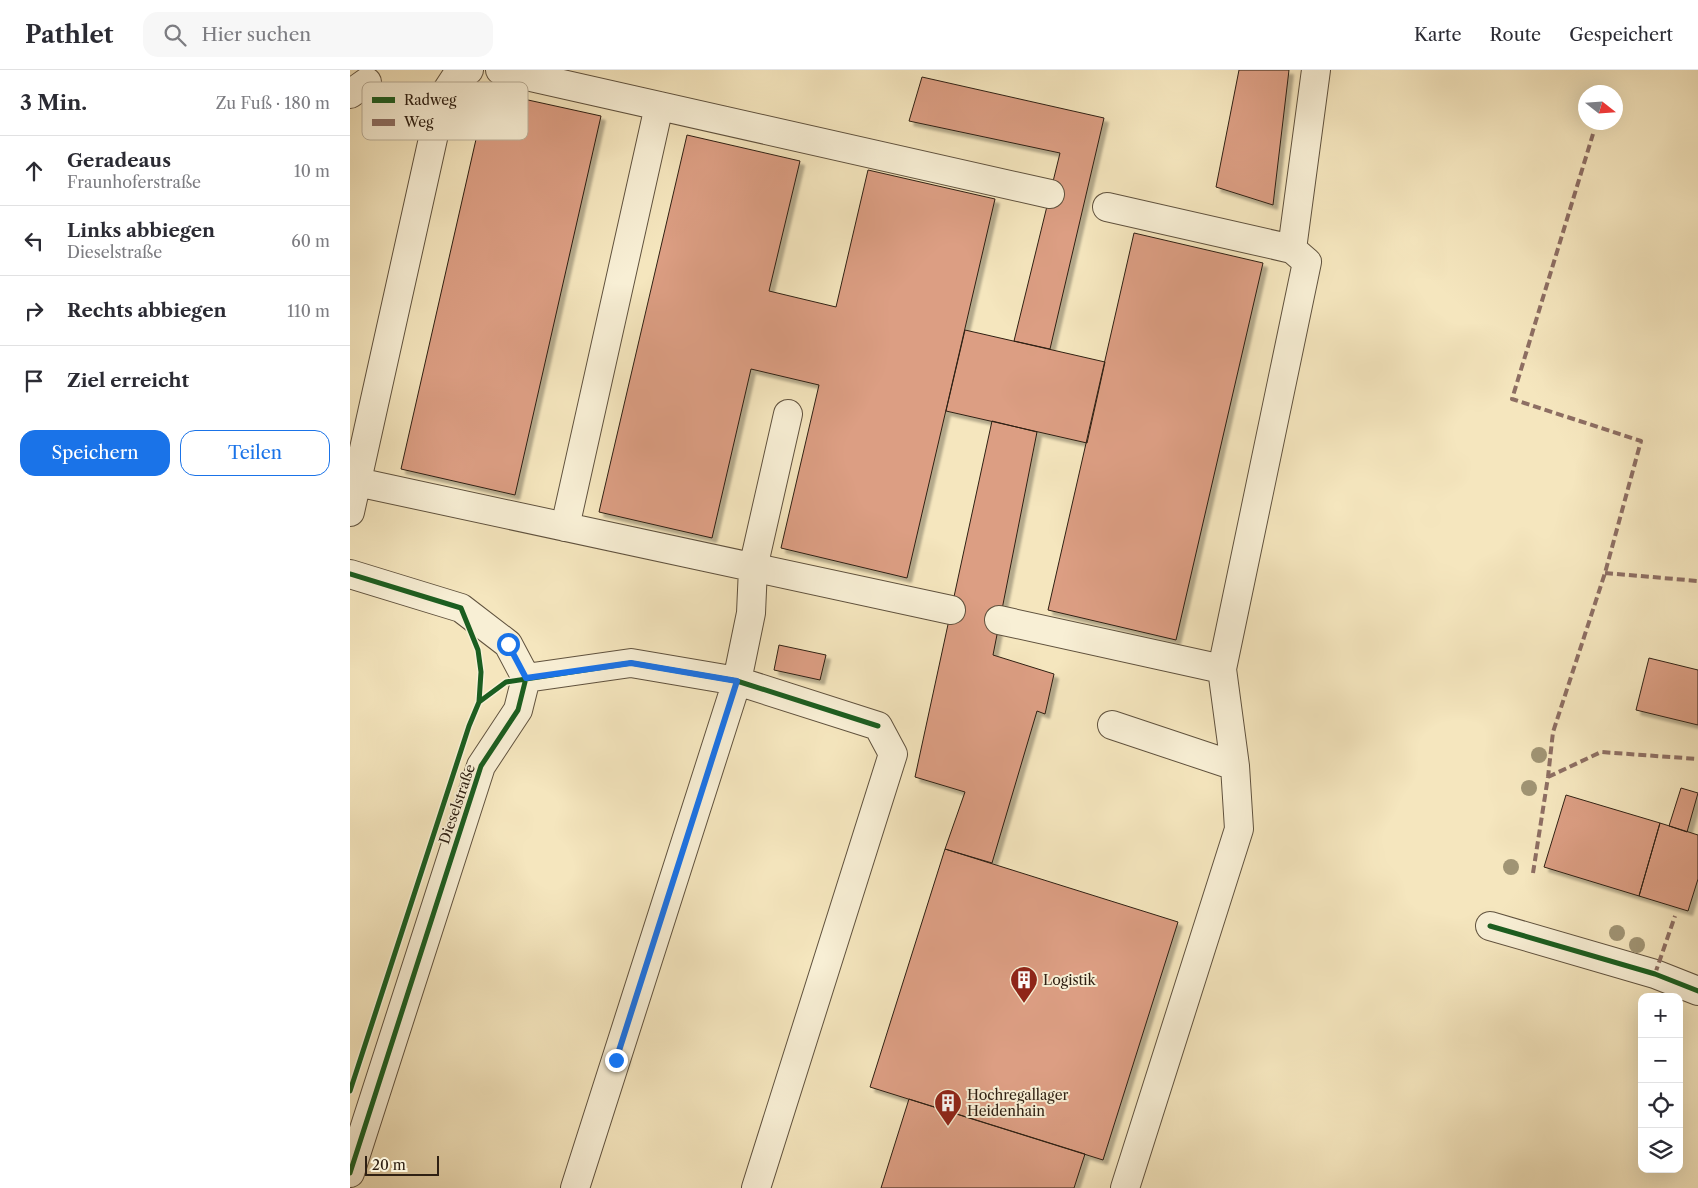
<!DOCTYPE html>
<html lang="de">
<meta charset="utf-8">
<style>
:root{--surface:#fff;--page:#f7f7f7;--text:#2b2b33;--muted:#7c7c81;--line:#e1e1e2;--accent:#1a73e8}
body{margin:0;font-family:"Libre Caslon Text",serif;background:var(--page);color:var(--text)}
.controls{position:absolute;right:15px;bottom:15px;display:grid;overflow:hidden;border-radius:10px;box-shadow:0 5px 20px #0002}
.controls button{width:45px;height:45px;display:grid;place-items:center;padding:0;border:0;border-bottom:1px solid var(--line);background:var(--surface);color:var(--text);font:25px sans-serif}
.compass{position:absolute;left:1228px;top:15px;width:45px;height:45px;border-radius:50%;background:var(--surface);box-shadow:0 5px 20px #0002;rotate:107deg}
.scale{position:absolute;left:15px;bottom:12px;width:74px;box-sizing:border-box;padding-left:5px;border:2px solid #2f2013;border-top:0;font-size:14px;line-height:18px;white-space:nowrap;color:#2f2013;-webkit-text-stroke:4px #f8efd5;paint-order:stroke}
.stop{position:absolute;width:15px;height:15px;margin:-11px;border:4px solid #1a73e8;border-radius:50%;background:#fff}
.stop.end{background:#1a73e8;border-color:#fff;box-shadow:0 1px 5px #0008}
.list{margin:0;padding:0;list-style:none}
h2{display:flex;justify-content:space-between;align-items:center;height:65px;margin:0;padding:0 20px;font-size:21px}
h2 small{font-size:16px;font-weight:400;color:var(--muted)}
.list li{display:grid;grid-template-columns:32px 1fr auto;gap:15px;align-items:center;box-sizing:border-box;height:70px;padding:0 20px;border-top:1px solid var(--line)}
.list b{display:block;font-size:19px;white-space:nowrap}
.list p{margin:0;font-size:16px;white-space:nowrap;color:var(--muted)}
.list em{font-size:16px;font-style:normal;color:var(--muted)}
.actions{display:flex;gap:10px;padding:15px 20px}
.actions a{flex:1;padding:11px 0;border:1px solid var(--accent);border-radius:15px;text-align:center;font-size:18px;color:var(--accent)}
.actions .main{background:var(--accent);color:#fff}
.icon{flex:none;width:28px;height:28px;fill:none;stroke:currentColor;stroke-width:2;stroke-linecap:round;stroke-linejoin:round}
.map{position:relative;flex:none;width:1348px;height:1118px;overflow:hidden}
header{display:flex;align-items:center;gap:30px;box-sizing:border-box;height:70px;padding:0 25px;background:var(--surface);border-bottom:1px solid var(--line)}
header strong{font-size:24px}
nav{display:flex;gap:28px;margin-inline-start:auto;font-size:18px}
.search{width:350px;height:45px;background:var(--page);display:flex;align-items:center;gap:12px;box-sizing:border-box;padding:0 18px;border-radius:15px;color:var(--muted);font-size:19px}
main{display:flex}
aside{flex:1;background:var(--surface)}
.map>svg:first-child{display:block}
.building{fill:#dc9e83;stroke:#2f2013;filter:url(#shadow)}
.lines{fill:none;stroke-linecap:round;stroke-linejoin:round}
.minor-casing{stroke:#60523e;stroke-width:30}
.minor{stroke:#f8efd5;stroke-width:28}
.quiet{stroke:#8d6e63;stroke-width:4;stroke-dasharray:8 4;stroke-linecap:butt}
.cycleway-casing{stroke:#f8efd5;stroke-width:8}
.cycleway{stroke:#1b5e20;stroke-width:5}
.tree{fill:#a09474}
.route{stroke:#1a73e8;stroke-width:6}
.labels{text-anchor:middle;dominant-baseline:central;stroke-width:4;stroke-linejoin:round;paint-order:stroke}
.street-label{font-size:14px;fill:#2f2013;stroke:#f8efd5}
.poi-label{font-size:14px;fill:#2f2013;stroke:#f8efd5;text-anchor:start}
.key{fill:#f8efd5;stroke:#bcb19b;stroke-width:1}
.key-label{font-size:14px;fill:#2f2013}
</style>
<header>
<strong>Pathlet</strong>
<div class="search"><svg class="icon" aria-label="search" viewBox="0 0 24 24"><circle cx="10" cy="10" r="6"/><path d="M15 15l6 6"/></svg>Hier suchen</div>
<nav><a>Karte</a><a>Route</a><a>Gespeichert</a></nav>
</header>
<main>
<aside>
<h2>3 Min.<small>Zu Fuß · 180 m</small></h2>
<ul class="list">
<li><svg class="icon" aria-label="ahead" viewBox="0 0 24 24"><path d="M12 20V5M6 11l6-6 6 6"/></svg><div><b>Geradeaus</b><p>Fraunhoferstraße</p></div><em>10 m</em></li>
<li><svg class="icon" aria-label="left" viewBox="0 0 24 24"><path d="M17 20v-9H6M10 6l-5 5 5 5"/></svg><div><b>Links abbiegen</b><p>Dieselstraße</p></div><em>60 m</em></li>
<li><svg class="icon" aria-label="right" viewBox="0 0 24 24"><path d="M7 20v-9h11M14 6l5 5-5 5"/></svg><div><b>Rechts abbiegen</b></div><em>110 m</em></li>
<li><svg class="icon" aria-label="arrive" viewBox="0 0 24 24"><path d="M6 21V4h12l-3 4 3 4H6"/></svg><div><b>Ziel erreicht</b></div></li>
</ul>
<div class="actions"><a class="main">Speichern</a><a>Teilen</a></div>
</aside>
<div class="map">
<svg width="1348" height="1118" viewBox="0 0 1348 1118">
<defs>
<filter id="shadow"><feDropShadow dx="4.5" dy="4.5" stdDeviation="1" flood-color="#0004"/></filter>
</defs>
<rect width="100%" height="100%" fill="#f5e6be"/>
<filter id="stains"><feTurbulence type="fractalNoise" baseFrequency=".004" numOctaves="4"/><feColorMatrix values="0 0 0 0 .2 0 0 0 0 .09 0 0 0 0 .02 0 0 0 .5 -.17"/></filter>
<radialGradient id="worn" r=".72"><stop offset=".6" stop-color="#630" stop-opacity="0"/><stop offset="1" stop-color="#630" stop-opacity=".3"/></radialGradient>
<path class="building" d="M889,0H939L923,135L866,117Z
M572,7L754,48L700,279L664,271L710,83L559,51Z
M137,21L251,46L165,425L51,399Z
M337,65L450,91L419,221L486,237L518,100L645,129L557,508L431,478L469,315L401,299L362,468L249,442Z
M784,163L913,193L826,570L698,540Z
M615,260L755,292L737,373L596,341Z
M642,351L687,362L643,585L704,604L695,644L687,641L642,793L595,779L615,722L565,707Z
M429,575L476,585L470,610L424,600Z
M1299,588L1348,600V655L1286,640Z
M1331,718L1348,723L1337,762L1319,756Z
M1216,725L1310,753L1289,826L1194,797Z
M1310,753L1348,765V809L1338,841L1289,826Z
M595,779L828,852L753,1090L520,1017Z
M559,1029L735,1084L724,1118H531Z"/>
<g class="lines">
<defs>
<path id="minor" d="M150,0L700,124
M0,24L17,12
M757,137L942,179L957,192L872,599L885,696L889,759L775,1118
M942,179L966,0
M7,412L601,540
M0,442L92,28L109,2L119,0
M215,457L309,36
M0,504L111,538L158,574L176,608
M649,550L872,599
M176,608L281,593L387,611L528,656L543,684L406,1118
M762,655L885,696
M1140,856L1305,904L1348,921
M0,1103L131,696L168,640L176,608
M225,1118L387,611L401,543L403,498L438,344"/>
</defs>
<use href="#minor" class="minor-casing"/>
<use href="#minor" class="minor"/>
<path class="quiet" d="M1255,503L1348,511
M1198,707L1251,682L1348,689
M1183,803L1198,707L1203,662L1255,503L1291,371L1162,329L1243,64
M1305,904L1325,846"/>
<defs>
<path id="cycleway" d="M0,504L111,538L128,580L131,602L129,632L119,656L0,1021
M129,632L156,612L281,593L387,611L528,656
M1140,856L1305,904L1348,921
M0,1103L131,696L168,640L176,608"/>
</defs>
<use href="#cycleway" class="cycleway-casing"/>
<use href="#cycleway" class="cycleway"/>
</g>
<g class="tree">
<circle cx="1189" cy="685" r="8"/>
<circle cx="1179" cy="718" r="8"/>
<circle cx="1161" cy="797" r="8"/>
<circle cx="1267" cy="863" r="8"/>
<circle cx="1287" cy="875" r="8"/>
</g>
<g class="lines">
<path class="route" d="M158,574L176,608L281,593L387,611L266,990"/>
</g>
<defs>
<symbol id="building-pin" viewBox="-11 -11 22 30"><path d="M0 17L-7.5 6A9.5 9.5 0 1 1 7.5 6Z" fill="#8f2418" stroke="#f8efd5"/><path d="M-4-6H4V6H1V3H-1V6H-4ZM-2.5-4.3h1.7v1.8h-1.7ZM.8-4.3h1.7v1.8H.8ZM-2.5-1h1.7V.8h-1.7ZM.8-1h1.7V.8H.8Z" fill="#fff"/></symbol>
</defs>
<g fill-rule="evenodd">
<use href="#building-pin" x="658" y="894" width="32" height="43"/>
<use href="#building-pin" x="582" y="1017" width="32" height="43"/>
</g>
<g class="labels">
<g class="street-label">
<text transform="translate(107 734) rotate(-71)">Dieselstraße</text>
</g>
<g class="poi-label">
<text x="693" y="910">Logistik</text>
<text x="617" y="1025">Hochregallager<tspan x="617" dy="16">Heidenhain</tspan></text>
</g>
</g>
<rect x="12" y="12" width="166" height="58" rx="8" class="key"/>
<rect x="22" y="27" width="23" height="6" fill="#1b5e20"/>
<rect x="22" y="49" width="23" height="7" fill="#8d6e63"/>
<g class="key-label">
<text x="54" y="35">Radweg</text>
<text x="54" y="57">Weg</text>
</g>
<rect width="100%" height="100%" filter="url(#stains)"/>
<rect width="100%" height="100%" fill="url(#worn)"/>
</svg>
<div class="controls">
<button>+</button>
<button>−</button>
<button><svg class="icon" aria-label="locate" viewBox="0 0 24 24"><circle cx="12" cy="12" r="6"/><path d="M12 2v4M12 18v4M2 12h4M18 12h4"/></svg></button>
<button><svg class="icon" aria-label="layers" viewBox="0 0 24 24"><path d="M12 4l9 5-9 5-9-5zM3 14l9 5 9-5"/></svg></button>
</div>
<svg class="compass" viewBox="-18 -18 36 36"><path d="M0-13l5 13h-10z" fill="#e53935"/><path d="M0 13l5-13h-10z" fill="#7c7c81"/></svg>
<div class="scale">20 m</div>
<div class="stop" style="left:158px;top:574px"></div>
<div class="stop end" style="left:266px;top:990px"></div>
</div>
</main>
